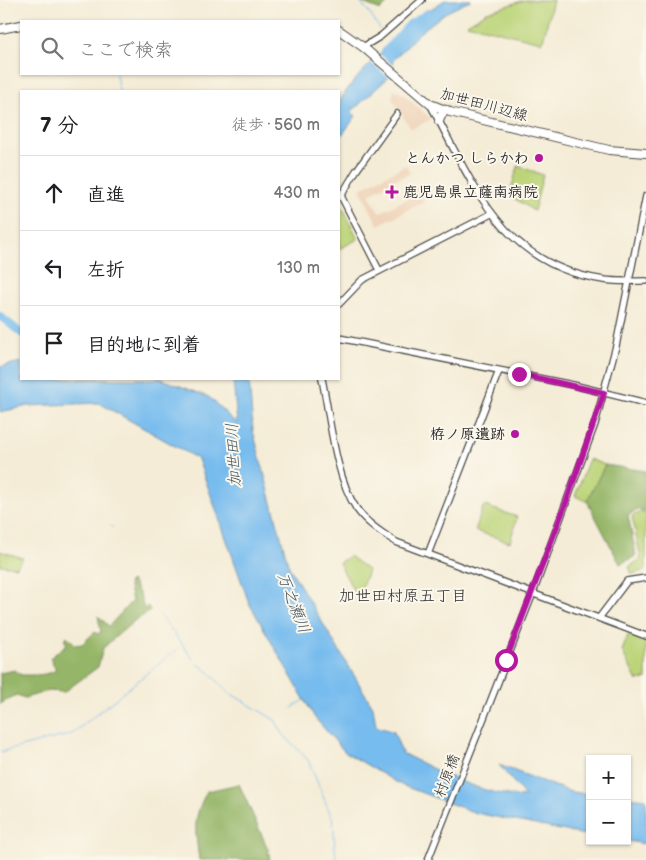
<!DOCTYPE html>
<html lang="ja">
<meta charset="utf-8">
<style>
:root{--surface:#fff;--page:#f2f2f2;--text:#202124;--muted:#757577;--line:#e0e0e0}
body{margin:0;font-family:"Balsamiq Sans","Klee One",sans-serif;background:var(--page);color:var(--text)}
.controls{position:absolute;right:15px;bottom:15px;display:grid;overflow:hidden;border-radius:0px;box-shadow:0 1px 4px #0004}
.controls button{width:45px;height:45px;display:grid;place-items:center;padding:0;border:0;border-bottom:1px solid var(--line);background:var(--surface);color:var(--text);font:25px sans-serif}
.stop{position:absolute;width:15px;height:15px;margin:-11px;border:4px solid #b5179e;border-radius:50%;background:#fff}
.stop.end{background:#b5179e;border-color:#fff;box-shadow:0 1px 5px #0008}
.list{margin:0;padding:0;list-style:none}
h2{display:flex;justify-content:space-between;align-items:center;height:65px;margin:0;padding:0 20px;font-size:21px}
h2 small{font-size:16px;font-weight:400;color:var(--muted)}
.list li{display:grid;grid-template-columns:32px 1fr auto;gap:15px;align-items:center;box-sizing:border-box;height:75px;padding:0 20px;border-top:1px solid var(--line)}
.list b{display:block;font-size:19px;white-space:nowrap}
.list em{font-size:16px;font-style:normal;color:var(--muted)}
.icon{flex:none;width:28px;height:28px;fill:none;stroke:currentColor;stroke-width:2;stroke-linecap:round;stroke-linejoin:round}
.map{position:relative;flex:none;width:646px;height:860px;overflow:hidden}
.search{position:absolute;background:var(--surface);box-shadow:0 1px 4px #0004;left:20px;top:20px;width:320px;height:55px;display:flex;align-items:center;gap:12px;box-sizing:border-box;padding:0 18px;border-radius:0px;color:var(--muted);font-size:19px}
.panel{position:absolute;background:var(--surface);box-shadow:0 1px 4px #0004;left:20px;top:90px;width:320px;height:290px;border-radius:0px}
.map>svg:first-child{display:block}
.built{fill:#f0d5bc}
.green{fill:#bcd478;stroke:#748052}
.forest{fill:#95b668;stroke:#60704a}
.water{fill:#77bcee;stroke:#51748c}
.pier{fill:#f4ecd6}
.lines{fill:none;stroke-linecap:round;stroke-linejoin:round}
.stream{stroke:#77bcee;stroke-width:1}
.river{stroke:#77bcee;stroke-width:8}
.tertiary-casing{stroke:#494845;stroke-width:8}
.primary-casing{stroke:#494845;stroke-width:10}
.tertiary{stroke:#fff;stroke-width:5.5}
.primary{stroke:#fff;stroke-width:8}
.route{stroke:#b5179e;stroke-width:6}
.poi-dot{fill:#b5179e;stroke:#fbf7ec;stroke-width:2}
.labels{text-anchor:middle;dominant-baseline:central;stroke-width:4;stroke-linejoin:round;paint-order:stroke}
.street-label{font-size:15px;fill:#2b2b2b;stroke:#fbf7ec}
.poi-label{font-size:15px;font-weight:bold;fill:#2b2b2b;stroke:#fbf7ec;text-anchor:end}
.water-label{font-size:16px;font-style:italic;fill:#425666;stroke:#fbf7ec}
.neighbourhood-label{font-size:16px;fill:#2b2b2b;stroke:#fbf7ec}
</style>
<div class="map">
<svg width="646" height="860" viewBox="0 0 646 860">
<rect width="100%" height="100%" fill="#fbf7ec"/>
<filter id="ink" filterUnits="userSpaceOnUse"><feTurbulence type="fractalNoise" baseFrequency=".02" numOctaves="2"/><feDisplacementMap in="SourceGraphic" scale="10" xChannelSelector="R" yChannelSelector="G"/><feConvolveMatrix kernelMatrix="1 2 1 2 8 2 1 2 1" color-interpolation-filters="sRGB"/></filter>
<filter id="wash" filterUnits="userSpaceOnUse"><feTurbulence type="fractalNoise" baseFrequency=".0096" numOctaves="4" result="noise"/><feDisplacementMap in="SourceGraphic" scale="20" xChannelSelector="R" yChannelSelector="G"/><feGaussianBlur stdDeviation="1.12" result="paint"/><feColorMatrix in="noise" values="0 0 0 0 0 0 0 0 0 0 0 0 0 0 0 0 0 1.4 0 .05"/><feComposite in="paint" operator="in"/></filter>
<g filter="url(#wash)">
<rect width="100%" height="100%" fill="#f4ecd6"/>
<path class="built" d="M394,89L403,94L431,119L430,120L411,129L392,98Z
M406,165L410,173L369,194L379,213L411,197L408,192L417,187H420L425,196L422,198L424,202L378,225L360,189Z"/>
<path class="green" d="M525,0H553L543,40L541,42L467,24L487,12Z
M518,166L543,175L534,211L509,195Z
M339,207L343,208L358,239L339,249Z
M589,459L605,465L587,501L575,496Z
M485,506L517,517L510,542L475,531L483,507Z
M641,512L646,515V570L632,574L629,567L641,559L632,516Z
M0,551L23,558L16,567L0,565Z
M349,556L368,570L359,595H356L339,563Z
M628,635L646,642V679L637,681L622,651Z"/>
<path class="forest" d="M355,0H390L381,10Z
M605,465L646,471V512L639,509L628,515L636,556L620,564L587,501Z
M132,581L140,595L144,609L148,606L150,611L134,621L103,648L98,667L64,692L48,691L25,698L16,695L0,704V673L15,670L21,675C33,675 46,676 56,670L50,658L67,644L64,640L67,636L76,645L82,644L95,632L97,634L101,632L98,616L109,626L132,601L128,583Z
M239,784L268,849L270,860H199C195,829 192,820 207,791Z"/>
<path class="water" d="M445,0H471L445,13L418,34L393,60L391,75L351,112L356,116L339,139C339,129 336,114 339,104C345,82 423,12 445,0Z
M21,362V379H162L209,397L237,424L233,379H249L253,431L289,567L373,707L376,726L394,732L402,753C441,773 482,795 526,797L499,765L571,792L590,794V836L476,813L401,785L345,752L315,718L249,603L198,459L99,403L28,406L0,412V367Z
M627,797L646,799V844L627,841Z"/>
<path class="pier" d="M378,53L395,67L393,76L391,79L370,62Z"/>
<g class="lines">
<path class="stream" d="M358,0L368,11L380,29
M389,39L393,42
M116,74L119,91
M111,526L113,528
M160,615L193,659
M198,664L209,672L228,692L275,720L283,734L308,760L333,820L336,860
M292,708L304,700
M0,752L72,734L177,649"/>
<path class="river" d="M385,52L410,24L428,13
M0,316L21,333"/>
</g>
</g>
<g filter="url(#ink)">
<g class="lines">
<defs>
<path id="tertiary" d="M363,47L381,36L422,0
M430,104C474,185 501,265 604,280C618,282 632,281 646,281
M379,270L341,196L356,171L397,114
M339,304L362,280L491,214
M339,338L573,385L646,403
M322,379C330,417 335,476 356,508C366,523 382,533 396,542L646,636
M428,554L499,371
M599,618L627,581L646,578
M428,860L533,593L595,424L616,346L646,196"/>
<path id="primary" d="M0,29L21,25
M339,30L363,47L430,104L450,112L609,150L646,153
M439,121L442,114L447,110"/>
</defs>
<use href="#tertiary" class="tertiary-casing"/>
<use href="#primary" class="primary-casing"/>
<use href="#tertiary" class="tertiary"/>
<use href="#primary" class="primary"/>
</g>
</g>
<g class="lines" filter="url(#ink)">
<path class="route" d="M506,660L567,500L604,393L519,374"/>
</g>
<g class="poi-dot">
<circle cx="539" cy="158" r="5"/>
<path d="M389.5 184.5h5v5h5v5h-5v5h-5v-5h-5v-5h5z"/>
<circle cx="515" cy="434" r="5"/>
</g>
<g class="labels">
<g class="street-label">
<text transform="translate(484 105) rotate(15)">加世田川辺線</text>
<text transform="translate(447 776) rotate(-69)">村原橋</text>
</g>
<g class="poi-label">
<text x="529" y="158">とんかつ しらかわ</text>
<text x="403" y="192" text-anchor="start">鹿児島県立薩南病院</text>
<text x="505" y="434">栫ノ原遺跡</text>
</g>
<g class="water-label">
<text transform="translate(234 455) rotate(-93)">加世田川</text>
<text transform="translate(293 603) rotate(69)">万之瀬川</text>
</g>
<g class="neighbourhood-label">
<text x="403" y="596">加世田村原五丁目</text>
</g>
</g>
</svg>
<div class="controls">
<button>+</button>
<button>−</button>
</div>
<div class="stop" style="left:506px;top:660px"></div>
<div class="stop end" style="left:519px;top:374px"></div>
<div class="search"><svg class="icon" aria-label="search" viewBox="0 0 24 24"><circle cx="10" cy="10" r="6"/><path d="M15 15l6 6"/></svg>ここで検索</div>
<section class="panel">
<h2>7 分<small>徒歩 · 560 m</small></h2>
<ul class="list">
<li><svg class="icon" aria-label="ahead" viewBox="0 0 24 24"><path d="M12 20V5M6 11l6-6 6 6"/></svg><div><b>直進</b></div><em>430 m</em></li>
<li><svg class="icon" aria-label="left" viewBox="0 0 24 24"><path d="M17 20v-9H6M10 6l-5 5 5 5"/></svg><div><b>左折</b></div><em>130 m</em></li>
<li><svg class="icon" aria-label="arrive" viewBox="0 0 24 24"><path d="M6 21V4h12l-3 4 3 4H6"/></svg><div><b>目的地に到着</b></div></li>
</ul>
</section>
</div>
